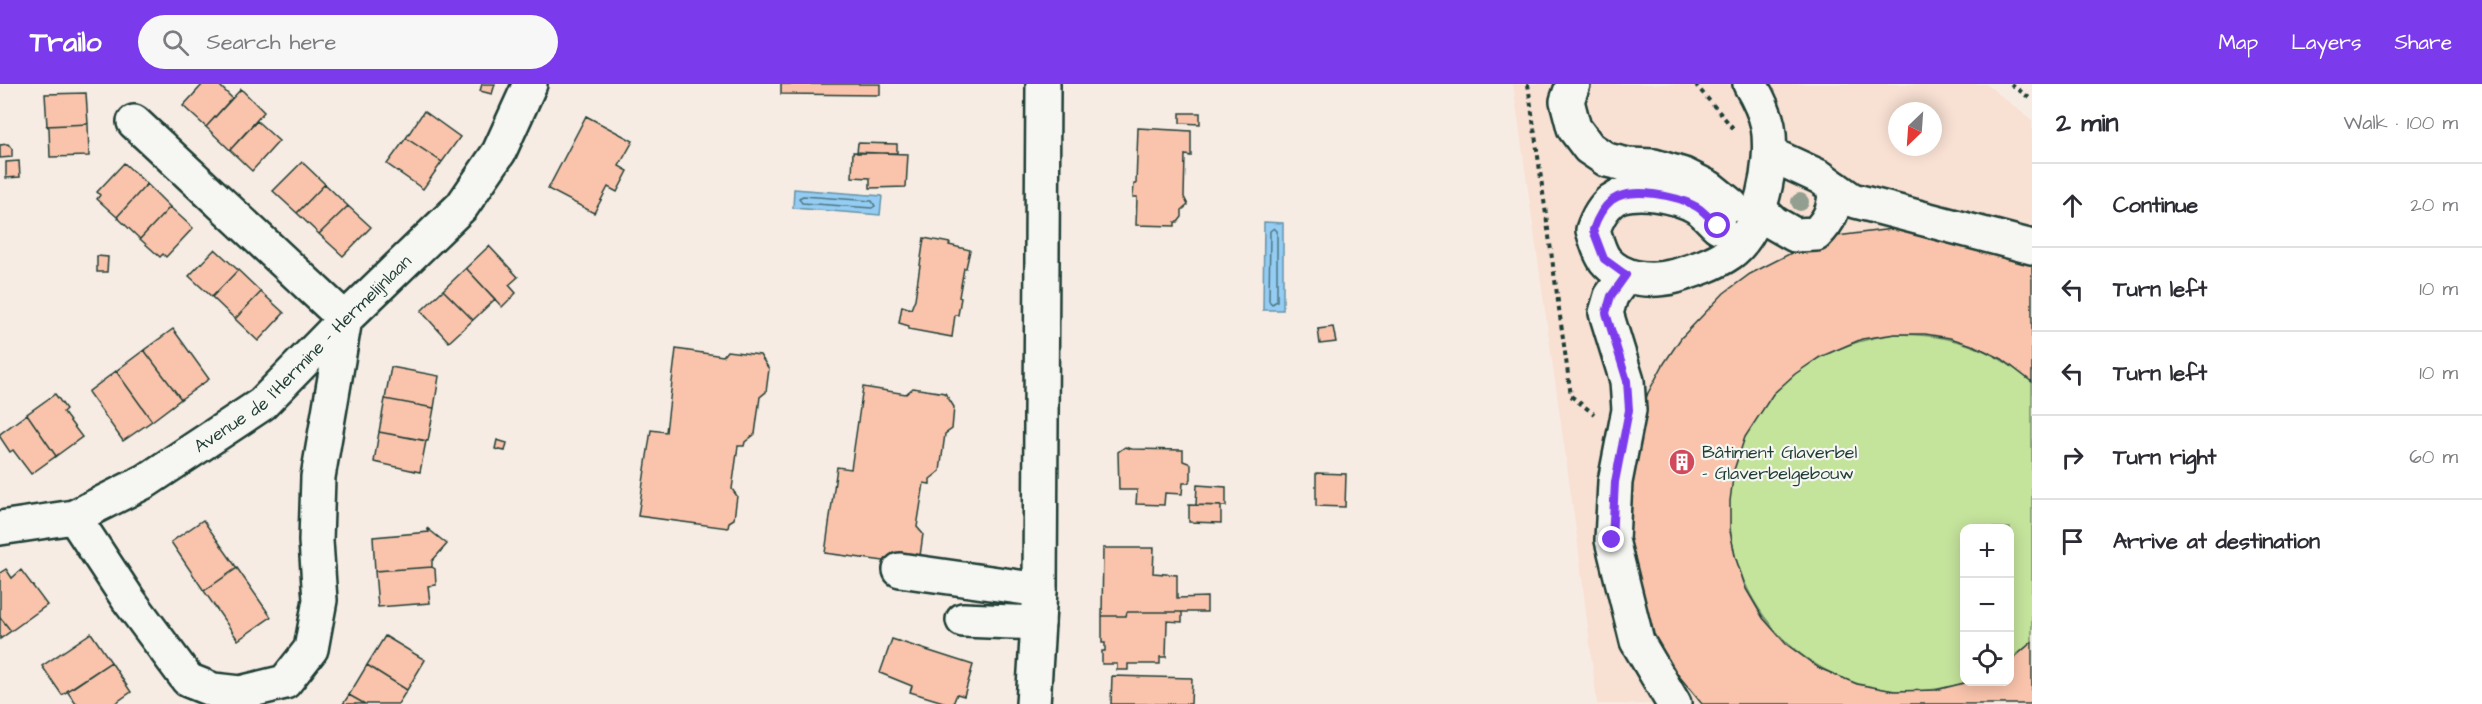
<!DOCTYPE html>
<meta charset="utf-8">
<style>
:root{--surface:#fff;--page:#f7f7f7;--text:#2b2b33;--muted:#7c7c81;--line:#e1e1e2;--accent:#7c3aed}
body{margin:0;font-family:"Architects Daughter",sans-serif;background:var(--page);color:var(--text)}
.controls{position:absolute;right:18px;bottom:18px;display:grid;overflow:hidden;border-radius:12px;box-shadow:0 3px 15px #0003}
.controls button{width:54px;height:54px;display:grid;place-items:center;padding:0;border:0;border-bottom:2px solid var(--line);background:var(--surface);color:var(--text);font:30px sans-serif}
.compass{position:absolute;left:1888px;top:18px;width:54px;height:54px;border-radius:50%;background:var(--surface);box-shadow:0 3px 15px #0003;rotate:205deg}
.stop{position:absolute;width:18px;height:18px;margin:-14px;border:4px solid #7c3aed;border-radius:50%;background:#fff}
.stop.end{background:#7c3aed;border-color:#fff;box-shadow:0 2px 6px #0008}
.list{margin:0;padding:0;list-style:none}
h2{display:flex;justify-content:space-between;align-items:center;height:78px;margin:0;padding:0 24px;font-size:26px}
h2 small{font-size:20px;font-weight:400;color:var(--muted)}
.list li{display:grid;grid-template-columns:39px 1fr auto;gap:18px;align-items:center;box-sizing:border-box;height:84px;padding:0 24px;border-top:2px solid var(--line)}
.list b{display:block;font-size:22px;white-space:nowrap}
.list em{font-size:20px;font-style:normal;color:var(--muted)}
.icon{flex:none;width:33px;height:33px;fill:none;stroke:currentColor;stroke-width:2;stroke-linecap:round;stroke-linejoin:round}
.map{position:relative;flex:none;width:2032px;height:620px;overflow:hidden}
header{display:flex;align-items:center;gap:36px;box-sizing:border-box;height:84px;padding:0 30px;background:var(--accent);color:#fff}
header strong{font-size:28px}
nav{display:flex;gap:33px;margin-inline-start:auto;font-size:21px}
.search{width:420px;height:54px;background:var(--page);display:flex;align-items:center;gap:15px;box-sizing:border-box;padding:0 21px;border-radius:33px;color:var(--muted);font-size:22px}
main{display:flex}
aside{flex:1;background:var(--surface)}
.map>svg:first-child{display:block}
.built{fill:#f8e0d3;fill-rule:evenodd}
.green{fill:#c4e39b;stroke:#729068;stroke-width:1.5}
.water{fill:#94ccf3;stroke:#6593a7;stroke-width:1.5}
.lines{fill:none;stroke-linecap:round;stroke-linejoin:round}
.shore{stroke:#4e7680;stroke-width:1.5}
.building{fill:#fac4ac;stroke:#1f3d34;stroke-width:1.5}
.minor-casing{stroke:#1f3d34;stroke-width:38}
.path{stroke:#1f3d34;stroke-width:4;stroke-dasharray:4.5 4.5;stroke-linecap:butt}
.minor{stroke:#f6f6f2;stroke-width:33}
.tree{fill:#929e8f}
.route{stroke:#7c3aed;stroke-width:8}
.labels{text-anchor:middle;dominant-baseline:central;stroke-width:4.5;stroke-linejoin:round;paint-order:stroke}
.street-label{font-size:18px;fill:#1f3d34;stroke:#f6f6f2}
.poi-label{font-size:18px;fill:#1f3d34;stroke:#f6f6f2;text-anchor:start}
</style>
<header>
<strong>Trailo</strong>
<div class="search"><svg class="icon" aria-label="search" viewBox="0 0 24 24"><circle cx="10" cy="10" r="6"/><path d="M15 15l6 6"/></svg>Search here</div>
<nav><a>Map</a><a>Layers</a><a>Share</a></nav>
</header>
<main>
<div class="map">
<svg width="2032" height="620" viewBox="0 0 2032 620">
<rect width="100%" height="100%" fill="#f7ece4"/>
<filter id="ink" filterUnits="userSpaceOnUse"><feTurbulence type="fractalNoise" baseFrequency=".0167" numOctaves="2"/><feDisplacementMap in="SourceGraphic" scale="12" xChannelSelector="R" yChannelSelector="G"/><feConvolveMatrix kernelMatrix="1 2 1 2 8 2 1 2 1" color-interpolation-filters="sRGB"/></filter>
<g filter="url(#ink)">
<path class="built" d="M1513,0H1986L2032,36V620H1597L1577,453ZM1897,27H1933V63H1897ZM1964,444H2010V598H1964Z"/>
<path class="green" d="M1895,250C1949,250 1990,262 2032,298V558L2010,577V444H1964V598H1968C1922,612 1874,611 1831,589C1721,535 1692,384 1784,299C1815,270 1854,256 1895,250Z"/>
<path class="water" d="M794,105L882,112L880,131L793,124Z
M1264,138L1283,139V226H1263Z"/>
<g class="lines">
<path class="shore" d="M803,112L872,117L875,122L872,124L802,119L799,114Z
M1274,144L1277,147V217L1272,220L1269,217L1270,147Z"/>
</g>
<path class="building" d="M203,0H218L232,14L206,43L183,22Z
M482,0H495L492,10L480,7Z
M781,0H880V11L781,10Z
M241,5L264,28L230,66L206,43Z
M86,9L88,40L47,42L45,10Z
M424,27L460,53L442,78L406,54Z
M1180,29H1200V40L1180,39Z
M586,32L633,57L619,82L628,87L617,108L608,103L594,129L548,105Z
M257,37L279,57L252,87L230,66Z
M88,40L89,72L50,73L49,44L47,42Z
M1138,44L1191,47V72L1185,71L1184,113L1188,121L1182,126V133L1178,138H1175V142L1136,141L1137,113H1133L1134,100H1136Z
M406,54L442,78L423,105L387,80Z
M858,59L897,60V69H857Z
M8,60L12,65V73L0,74V61Z
M853,68L908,70L906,103L870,104V94L852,93Z
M19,77L20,93L6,94V78Z
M302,78L325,100L297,129L273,107Z
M124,79L147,100L117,133L97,115L100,111L97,108Z
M147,100L170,123L140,155L117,133Z
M325,100L348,122L319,150L297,129Z
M348,122L371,143L343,172L319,150Z
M170,123L193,144L166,173L163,170L160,173L140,155Z
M1900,144L2032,175V298L2002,275L1975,262L1950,254L1925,250H1895L1862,255L1820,273L1795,290L1773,310L1745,353L1734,386L1730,417V447L1735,472L1746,505L1763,534L1786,560L1819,584L1857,600L1894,607L1936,606L1968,598H2010V577L2032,558V620H1702L1670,581L1654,553L1641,525L1626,463L1637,338L1648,309L1663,281L1681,254L1724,209L1750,190L1807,161L1837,152Z
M924,154L950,159L949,161L970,166L966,184H964L959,213L961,214L958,231H955L952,253L908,245L909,242L899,239L902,222L911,225L915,215Z
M489,162L518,193L509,201L516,209L502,223L466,184Z
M215,165L238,186L212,213L189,192Z
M97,172L108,173L107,188H97Z
M466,184L495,215L473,236L443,206Z
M238,186L261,208L235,235L212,213Z
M443,206L473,236L449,258L421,227Z
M261,208L284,229L258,257L235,235Z
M1333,243L1336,258L1320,260L1318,245Z
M173,245L209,295L181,315L144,266Z
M676,265L723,272L727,267L760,271L769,285L766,308L760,313L755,350L745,358L744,362H738L732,405L737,412L734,435L729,438L728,444L638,432L651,346L666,348Z
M144,266L181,315L152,337L116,287Z
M391,283L439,292L434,324L385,315Z
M116,287L152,337L123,357L88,308Z
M863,303L906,310L913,304L945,309L954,323L952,345L945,350L940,387L930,395V400L924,399L917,443L923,450L920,472L913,475V481L825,469L837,383L851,385Z
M55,310L66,325L63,328L82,353L56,372L27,330Z
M385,315L434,324L428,357L379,348Z
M27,330L56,372L31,390L13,366L10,368L0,353V350Z
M379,348L426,357L420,388L374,378Z
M497,356L507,359L505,367L495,365Z
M1125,363L1132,365L1183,366V377L1191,380V395L1188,399H1183L1182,410L1165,409L1164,421L1136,420L1137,406H1119L1118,368Z
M1316,389L1346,390L1345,423L1316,422Z
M1197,401L1226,403V422L1196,421Z
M1189,421L1221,422V439L1189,438Z
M203,436L237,484L204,507L171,458Z
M427,444L447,460L432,477V483L375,487L373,453L429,448Z
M1103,464H1154L1153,489L1177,491V514L1207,513V528H1127L1126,532H1102Z
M432,483L435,485L436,501L428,502L430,519L378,523L375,487Z
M237,484L271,533L238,556L204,507Z
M6,485L12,494L21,486L47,521L11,547L0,533V489Z
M1127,528H1182V538L1167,537L1166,573H1160V580H1128V586H1117V580H1102V567H1105V559H1102V532H1126Z
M0,533L11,547L0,555Z
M91,549L111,578L62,611L42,582Z
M385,552L425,576L407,606L367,581Z
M892,555L973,581L964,612L957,610L953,620H950L910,608L912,602L880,589Z
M111,578L131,608L114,620H76L67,607Z
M367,581L407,606L398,620H365L349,611Z
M1112,592L1192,594L1191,620H1111Z
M349,611L365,620H343Z"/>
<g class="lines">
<defs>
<g id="minor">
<path d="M1573,0L1567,17L1574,44L1589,64L1607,76L1628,81L1654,82L1684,91L1710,104L1731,121"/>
<path d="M1835,104L1852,116L2032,163"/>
<path d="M1759,125L1774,139L1795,151L1816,150C1830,136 1835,125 1835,104L1820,93L1770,70"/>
<path d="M1718,142C1711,136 1705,128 1697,123C1679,112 1631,102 1612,116C1602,124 1597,134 1593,146C1596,155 1599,168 1605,176C1622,197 1652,198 1676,192C1695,186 1714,180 1730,169C1762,146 1774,78 1768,42C1765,28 1757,12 1750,0"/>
<path d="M1626,191L1611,212L1606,229L1627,297L1629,326L1615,398L1612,456L1637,557L1674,620"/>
<path d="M74,433L128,515L188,596L213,606L240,609L285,598L311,565L320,516L316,457L318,393L345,235L134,38"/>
<path id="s1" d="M0,444L74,433L146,397L262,320L345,235L462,122L499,68L530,0"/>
<path d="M900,486L1040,506"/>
<path d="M963,536L1038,539"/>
<path d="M1033,620L1040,506L1043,0"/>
</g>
</defs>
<use href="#minor" class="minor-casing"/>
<path class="path" d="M1528,0L1571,312L1594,330
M1695,0L1733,44
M2011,0L2032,16"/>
<use href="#minor" class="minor"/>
</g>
<circle class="tree" cx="1800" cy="118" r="9"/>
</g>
<g class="lines" filter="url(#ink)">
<path class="route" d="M1612,456L1615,398L1629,326L1627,297L1606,229L1611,212L1626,191L1604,175L1593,146C1597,134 1602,124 1612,116C1631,102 1679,112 1697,123C1705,128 1711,136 1718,142"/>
</g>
<defs>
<symbol id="building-disc" viewBox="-11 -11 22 22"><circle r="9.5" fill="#d1495b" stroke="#f6f6f2"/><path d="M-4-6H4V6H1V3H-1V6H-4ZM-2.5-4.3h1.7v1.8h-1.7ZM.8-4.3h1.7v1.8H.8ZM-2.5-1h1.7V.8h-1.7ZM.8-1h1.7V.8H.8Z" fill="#fff"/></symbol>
</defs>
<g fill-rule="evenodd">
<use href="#building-disc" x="1667" y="363" width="30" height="30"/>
</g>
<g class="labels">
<g class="street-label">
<text stroke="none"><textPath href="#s1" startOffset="358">Avenue de l'Hermine - Hermelijnlaan</textPath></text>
</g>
<g class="poi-label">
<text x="1702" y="368">Bâtiment Glaverbel<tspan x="1702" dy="21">- Glaverbelgebouw</tspan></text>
</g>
</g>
</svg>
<div class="controls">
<button>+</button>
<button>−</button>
<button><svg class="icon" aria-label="locate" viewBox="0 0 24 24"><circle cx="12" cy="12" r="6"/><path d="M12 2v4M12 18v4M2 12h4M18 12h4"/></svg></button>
</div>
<svg class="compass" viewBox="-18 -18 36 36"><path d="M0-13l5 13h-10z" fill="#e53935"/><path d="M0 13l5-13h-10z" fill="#7c7c81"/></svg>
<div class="stop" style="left:1718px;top:142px"></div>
<div class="stop end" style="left:1612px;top:456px"></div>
</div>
<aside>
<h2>2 min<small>Walk · 100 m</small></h2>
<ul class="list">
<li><svg class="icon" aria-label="ahead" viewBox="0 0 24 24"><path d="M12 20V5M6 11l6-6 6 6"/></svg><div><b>Continue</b></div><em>20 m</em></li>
<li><svg class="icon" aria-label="left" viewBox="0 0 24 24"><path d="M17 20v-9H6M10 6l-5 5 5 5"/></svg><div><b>Turn left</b></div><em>10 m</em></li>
<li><svg class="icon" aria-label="left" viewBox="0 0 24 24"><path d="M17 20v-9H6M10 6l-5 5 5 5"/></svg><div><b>Turn left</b></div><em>10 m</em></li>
<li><svg class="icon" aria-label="right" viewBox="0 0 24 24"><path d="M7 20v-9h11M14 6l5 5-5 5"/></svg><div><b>Turn right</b></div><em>60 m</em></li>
<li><svg class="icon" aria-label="arrive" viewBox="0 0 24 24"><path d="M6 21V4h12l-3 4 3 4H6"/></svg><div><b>Arrive at destination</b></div></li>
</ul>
</aside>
</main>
